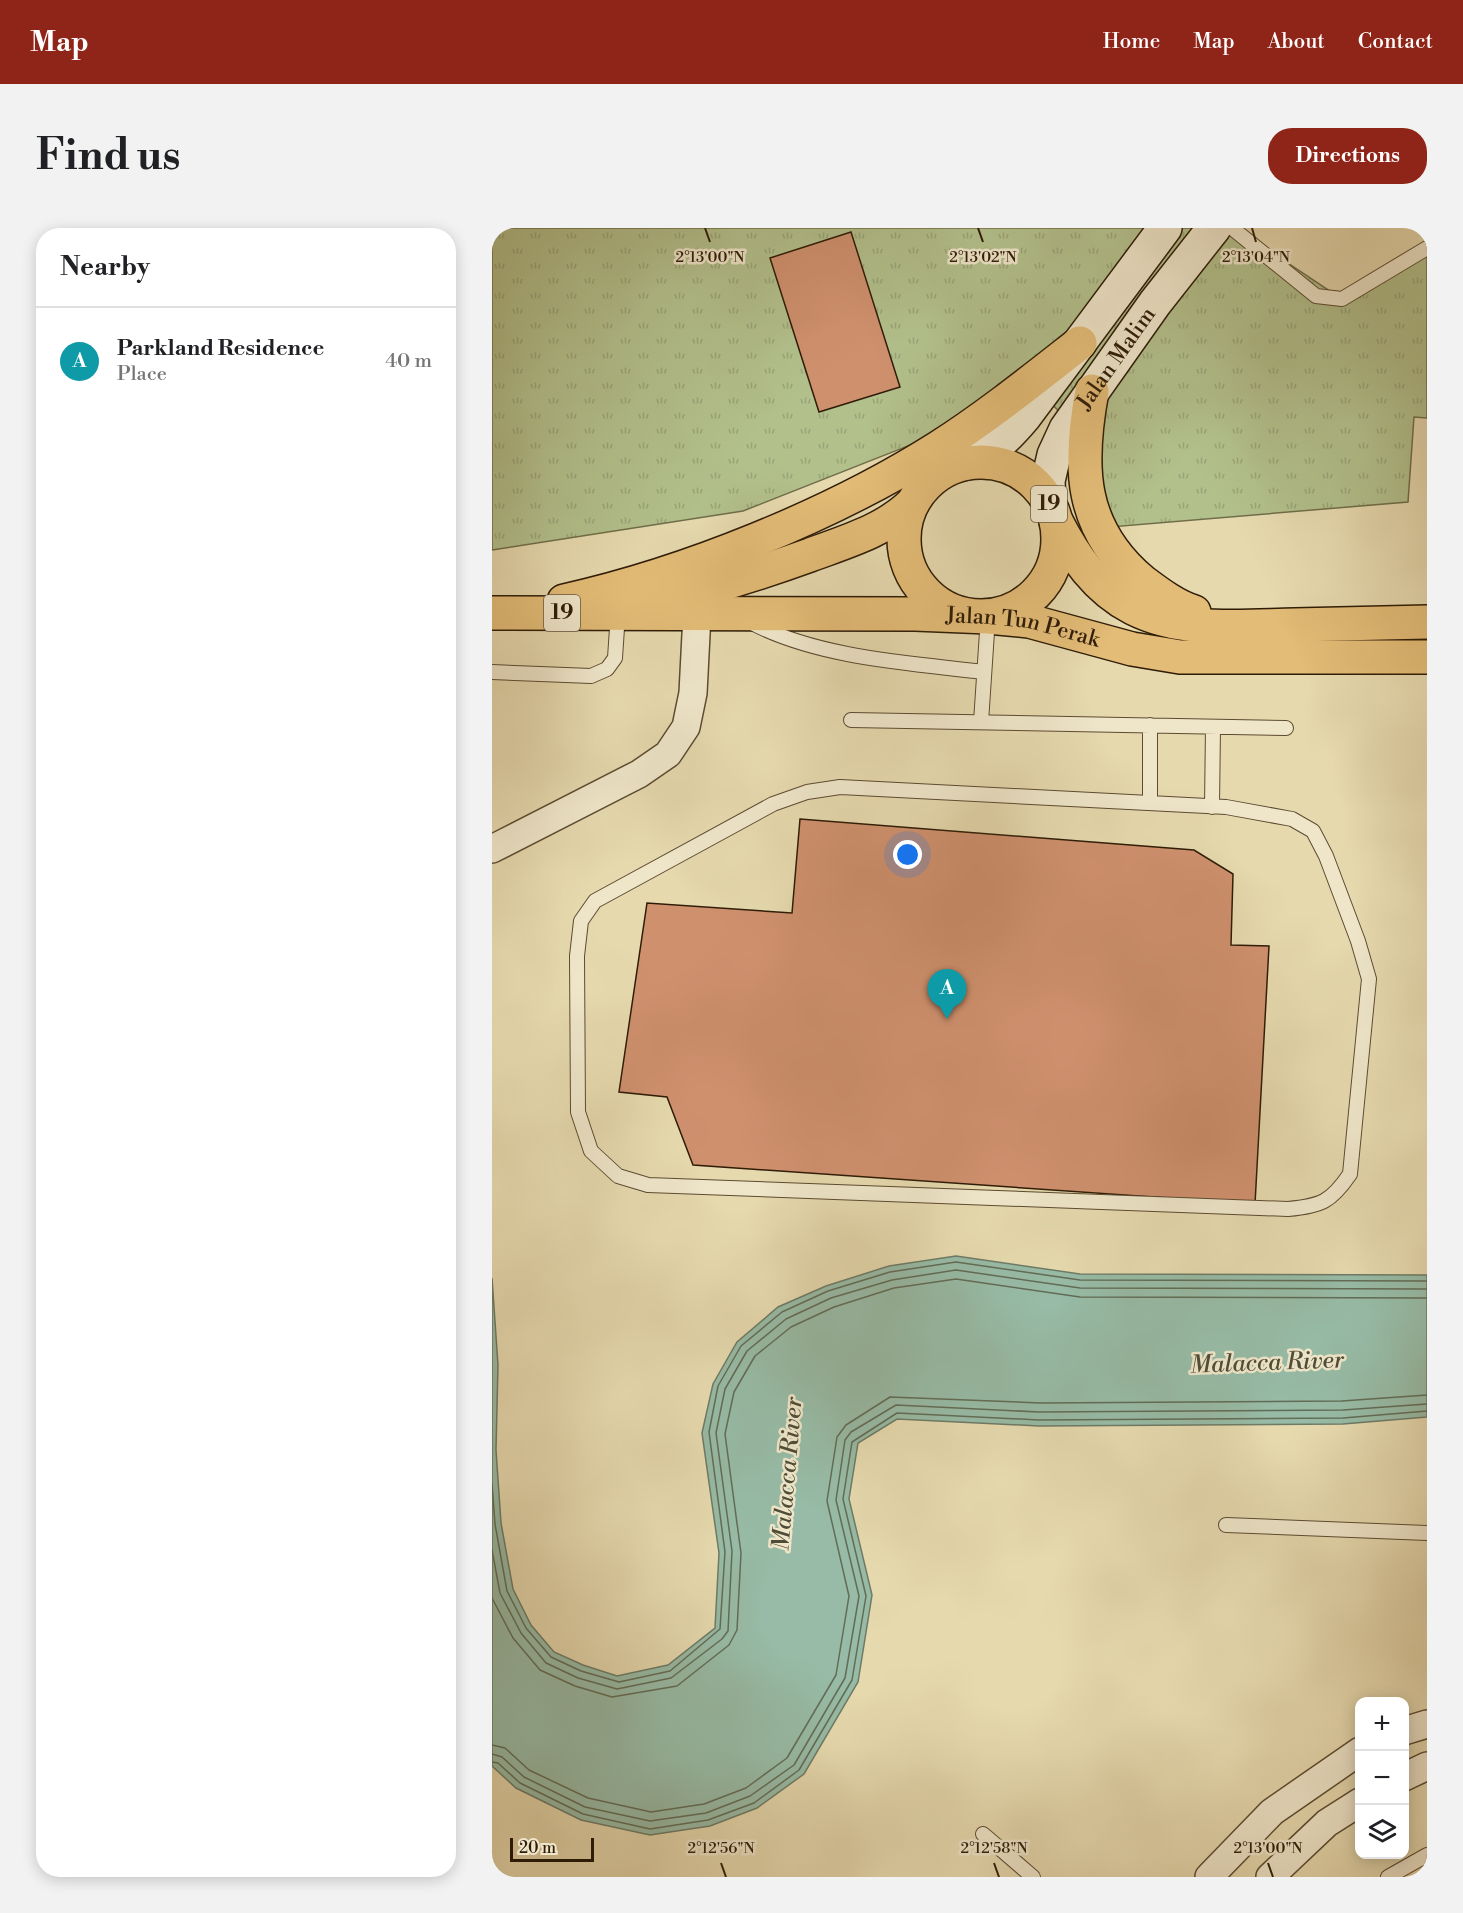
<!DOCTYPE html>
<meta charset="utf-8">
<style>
:root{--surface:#fff;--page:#f2f2f2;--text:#202124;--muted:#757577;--line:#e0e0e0;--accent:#8f2418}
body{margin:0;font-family:"Libre Bodoni",serif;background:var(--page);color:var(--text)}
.controls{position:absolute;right:18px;bottom:18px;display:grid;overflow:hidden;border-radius:12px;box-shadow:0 3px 15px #0003}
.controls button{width:54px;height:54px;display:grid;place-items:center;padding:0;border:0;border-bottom:2px solid var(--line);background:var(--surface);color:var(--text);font:30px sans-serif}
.scale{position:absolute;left:18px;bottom:15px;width:84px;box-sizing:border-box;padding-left:6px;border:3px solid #2e1c07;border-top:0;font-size:16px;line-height:21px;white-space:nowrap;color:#2e1c07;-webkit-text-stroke:4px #efe6ca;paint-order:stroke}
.you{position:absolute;left:416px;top:627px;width:21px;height:21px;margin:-15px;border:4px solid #fff;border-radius:50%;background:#1a73e8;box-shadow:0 0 0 9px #1a73e833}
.badge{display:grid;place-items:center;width:39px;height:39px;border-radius:50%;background:var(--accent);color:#fff;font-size:20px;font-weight:700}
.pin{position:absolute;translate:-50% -50px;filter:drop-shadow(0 2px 3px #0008)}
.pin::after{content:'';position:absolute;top:32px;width:21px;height:18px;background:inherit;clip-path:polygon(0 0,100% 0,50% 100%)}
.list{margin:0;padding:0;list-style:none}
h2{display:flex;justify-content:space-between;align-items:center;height:78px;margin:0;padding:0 24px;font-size:26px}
h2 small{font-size:20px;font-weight:400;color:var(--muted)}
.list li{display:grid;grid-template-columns:39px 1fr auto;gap:18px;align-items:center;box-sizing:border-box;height:108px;padding:0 24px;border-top:2px solid var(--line)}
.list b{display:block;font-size:22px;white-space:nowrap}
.list p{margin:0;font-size:20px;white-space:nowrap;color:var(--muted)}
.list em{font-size:20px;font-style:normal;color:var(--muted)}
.icon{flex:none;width:33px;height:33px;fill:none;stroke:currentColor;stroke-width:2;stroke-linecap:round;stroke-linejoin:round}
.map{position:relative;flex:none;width:935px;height:1649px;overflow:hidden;border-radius:24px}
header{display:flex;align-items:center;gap:36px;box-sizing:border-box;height:84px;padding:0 30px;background:var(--accent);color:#fff}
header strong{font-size:28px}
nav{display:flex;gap:33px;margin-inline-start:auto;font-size:21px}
.intro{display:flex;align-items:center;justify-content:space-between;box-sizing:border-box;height:144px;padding:0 36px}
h1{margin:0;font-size:42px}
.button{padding:15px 27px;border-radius:24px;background:var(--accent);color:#fff;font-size:21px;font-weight:700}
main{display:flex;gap:36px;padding:0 36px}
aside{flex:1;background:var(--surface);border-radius:24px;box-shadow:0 3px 15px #0003}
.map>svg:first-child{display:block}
.grass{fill:url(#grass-tufts);stroke:#706e4a;stroke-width:1.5}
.water{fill:#97bba6;stroke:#6d7b66;stroke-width:1.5}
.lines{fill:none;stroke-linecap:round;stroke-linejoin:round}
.shore{stroke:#626c56;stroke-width:1.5}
.building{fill:#cf906e;stroke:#2e1c07;stroke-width:1.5}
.service-casing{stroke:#5c4b31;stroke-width:16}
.minor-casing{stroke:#5c4b31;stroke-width:30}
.secondary-casing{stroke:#2e1c07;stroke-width:36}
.primary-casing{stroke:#2e1c07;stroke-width:36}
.service{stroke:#efe6ca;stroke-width:14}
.minor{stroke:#efe6ca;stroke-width:27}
.secondary{stroke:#efe6ca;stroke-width:33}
.primary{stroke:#e3bc77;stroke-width:33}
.ticks{fill:none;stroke:#2e1c07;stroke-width:2}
.labels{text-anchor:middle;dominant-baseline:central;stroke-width:5;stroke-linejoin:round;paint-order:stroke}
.shield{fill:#efe6ca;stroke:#685942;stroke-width:1.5}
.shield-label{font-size:21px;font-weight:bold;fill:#2e1c07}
.street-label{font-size:22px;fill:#2e1c07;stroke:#efe6ca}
.water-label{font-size:24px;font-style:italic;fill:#4e4c37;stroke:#efe6ca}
.ticks-label{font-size:15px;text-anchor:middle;fill:#2e1c07;stroke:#efe6ca;stroke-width:5;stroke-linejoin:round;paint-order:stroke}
</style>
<header>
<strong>Map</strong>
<nav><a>Home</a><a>Map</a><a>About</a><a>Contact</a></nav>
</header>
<div class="intro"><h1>Find us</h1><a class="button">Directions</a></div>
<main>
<aside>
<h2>Nearby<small></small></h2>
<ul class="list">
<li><span class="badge" style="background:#0f9aa8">A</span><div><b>Parkland Residence</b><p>Place</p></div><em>40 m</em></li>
</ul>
</aside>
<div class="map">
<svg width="935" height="1649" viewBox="0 0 935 1649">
<defs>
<pattern id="grass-tufts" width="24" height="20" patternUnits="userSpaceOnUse" patternTransform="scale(1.5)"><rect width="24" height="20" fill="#b2c08c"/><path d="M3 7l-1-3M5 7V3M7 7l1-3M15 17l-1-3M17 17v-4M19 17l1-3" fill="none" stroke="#99a477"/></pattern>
</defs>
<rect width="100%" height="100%" fill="#e6d9ae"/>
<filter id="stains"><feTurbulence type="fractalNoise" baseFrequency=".00333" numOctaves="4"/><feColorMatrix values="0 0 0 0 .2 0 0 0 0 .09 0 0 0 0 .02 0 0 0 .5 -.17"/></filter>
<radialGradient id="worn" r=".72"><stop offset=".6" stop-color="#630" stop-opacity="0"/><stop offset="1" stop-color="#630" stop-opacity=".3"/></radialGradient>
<path class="grass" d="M0,0H743L850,71L935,23V190L922,189L916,274L606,300L591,210L550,165L251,283L0,322Z"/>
<path class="water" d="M464,1028L588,1046L935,1047V1189L851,1196L547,1198L405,1191L366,1215L357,1271L380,1367L366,1454L312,1546L265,1580L218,1598L158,1607L89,1592L24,1560L0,1538V1050L6,1137L4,1222L9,1295L21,1361L39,1397L62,1424L91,1437L125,1448L176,1437L223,1400L227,1325L210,1205L221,1156L245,1114L286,1079L334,1058L397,1038Z"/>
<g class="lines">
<path class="shore" d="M0,1256L3,1296L15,1363L34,1400L59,1429L89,1443L127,1454L178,1443L228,1401L233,1324L217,1204L226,1158L249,1118L290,1084L336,1063L398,1044L464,1034L588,1052L935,1053
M0,1322L8,1365L29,1405L54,1435L86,1450L125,1461L179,1450L230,1411L236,1403L240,1323L224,1205L233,1161L255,1123L294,1091L339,1070L400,1052L464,1042L588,1060L935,1061
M0,1370L21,1410L48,1442L83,1458L120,1469L185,1458L237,1417L245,1402L249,1325L233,1206L242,1164L263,1128L299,1099L342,1079L402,1060L464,1051L588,1069L935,1070
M0,1517L13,1520L37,1542L96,1570L159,1584L212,1576L254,1560L295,1530L344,1447L357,1368L335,1273L345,1209L354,1197L398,1169L548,1175L850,1173L935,1167
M0,1526L10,1529L32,1549L93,1579L158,1593L214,1585L258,1568L302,1537L353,1450L367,1368L344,1272L353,1212L359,1204L404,1177L547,1184L851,1182L935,1176
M0,1534L6,1535L28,1555L91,1586L158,1601L216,1592L262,1575L307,1542L360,1452L374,1368L351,1271L360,1214L405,1185L547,1192L851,1190L935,1183"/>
</g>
<path class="building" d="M359,4L408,159L327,184L278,30Z
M308,591L702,622L741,646L739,717L777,718L763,976L201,937L175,869L127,864L155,675L300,685Z"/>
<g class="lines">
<defs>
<path id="service" d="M740,0L824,68L850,71L935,20
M258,394C326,430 417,435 492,444
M0,444L99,448L115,441L123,430L126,385
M359,492L794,500
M489,494L496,389
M348,559L734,579L800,591L821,603L834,628L866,713L877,751L858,946C839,974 829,978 796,981L156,957L126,948L99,923L86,884L85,728L89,693L103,673L281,576L315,564Z
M658,575V497
M720,579L721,499
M734,1297L935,1305
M491,1606L541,1649
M896,1649L935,1627"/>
<path id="minor" d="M0,621L147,546L176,526L194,499L201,465L205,387
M912,1503L935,1496
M912,1549L935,1538
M717,1649L780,1584L868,1523
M778,1649L835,1595L868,1574"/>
<g id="secondary">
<path d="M475,235C501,224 516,208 533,188L673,0"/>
<path id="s1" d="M557,275L556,253L562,227L574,201L663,75L722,0"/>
</g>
<g id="primary">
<path d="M600,163C586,238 587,300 650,353C666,365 683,378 702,384"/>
<circle cx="489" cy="311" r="77"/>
<path d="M564,293C582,328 604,361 641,380C690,405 750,398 803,397C847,396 891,395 935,394"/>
<path d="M72,373C194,346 340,287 446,220C496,188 542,151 588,115"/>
<path d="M165,375C217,361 268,345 318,327C353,314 392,303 420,276"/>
<path id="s2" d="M0,385L423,386L496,389L537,393L640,421L688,429H935"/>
</g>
</defs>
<use href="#service" class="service-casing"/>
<use href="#minor" class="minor-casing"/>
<use href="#secondary" class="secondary-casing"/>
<use href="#primary" class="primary-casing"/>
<use href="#service" class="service"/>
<use href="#minor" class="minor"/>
<use href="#secondary" class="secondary"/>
<use href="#primary" class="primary"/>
</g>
<path class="ticks" d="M213,0L218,14M486,0L491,14M760,0L764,14M229,1635L234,1649M502,1635L507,1649M776,1635L781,1649"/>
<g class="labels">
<g class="shield">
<rect x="539" y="258" width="36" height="36" rx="4.5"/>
<rect x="52" y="367" width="36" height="36" rx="4.5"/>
</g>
<g class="shield-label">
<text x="557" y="276">19</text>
<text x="70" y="385">19</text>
</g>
<g class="street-label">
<text stroke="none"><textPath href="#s1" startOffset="164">Jalan Malim</textPath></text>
<text stroke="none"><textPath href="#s2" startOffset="532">Jalan Tun Perak</textPath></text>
</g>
<g class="water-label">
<text transform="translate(775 1135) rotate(-2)">Malacca River</text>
<text transform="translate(296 1246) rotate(-85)">Malacca River</text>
</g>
</g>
<g class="ticks-label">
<text x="491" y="34">2°13'02"N</text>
<text x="218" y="34">2°13'00"N</text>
<text x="764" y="34">2°13'04"N</text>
<text x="229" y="1625">2°12'56"N</text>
<text x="502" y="1625">2°12'58"N</text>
<text x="776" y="1625">2°13'00"N</text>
</g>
<rect width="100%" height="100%" filter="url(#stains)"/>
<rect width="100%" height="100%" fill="url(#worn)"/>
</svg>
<div class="controls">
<button>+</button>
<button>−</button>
<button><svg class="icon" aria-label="layers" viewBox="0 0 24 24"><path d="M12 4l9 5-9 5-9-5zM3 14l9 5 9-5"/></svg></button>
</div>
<div class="scale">20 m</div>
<div class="you"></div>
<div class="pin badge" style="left:455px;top:791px;background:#0f9aa8">A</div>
</div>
</main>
